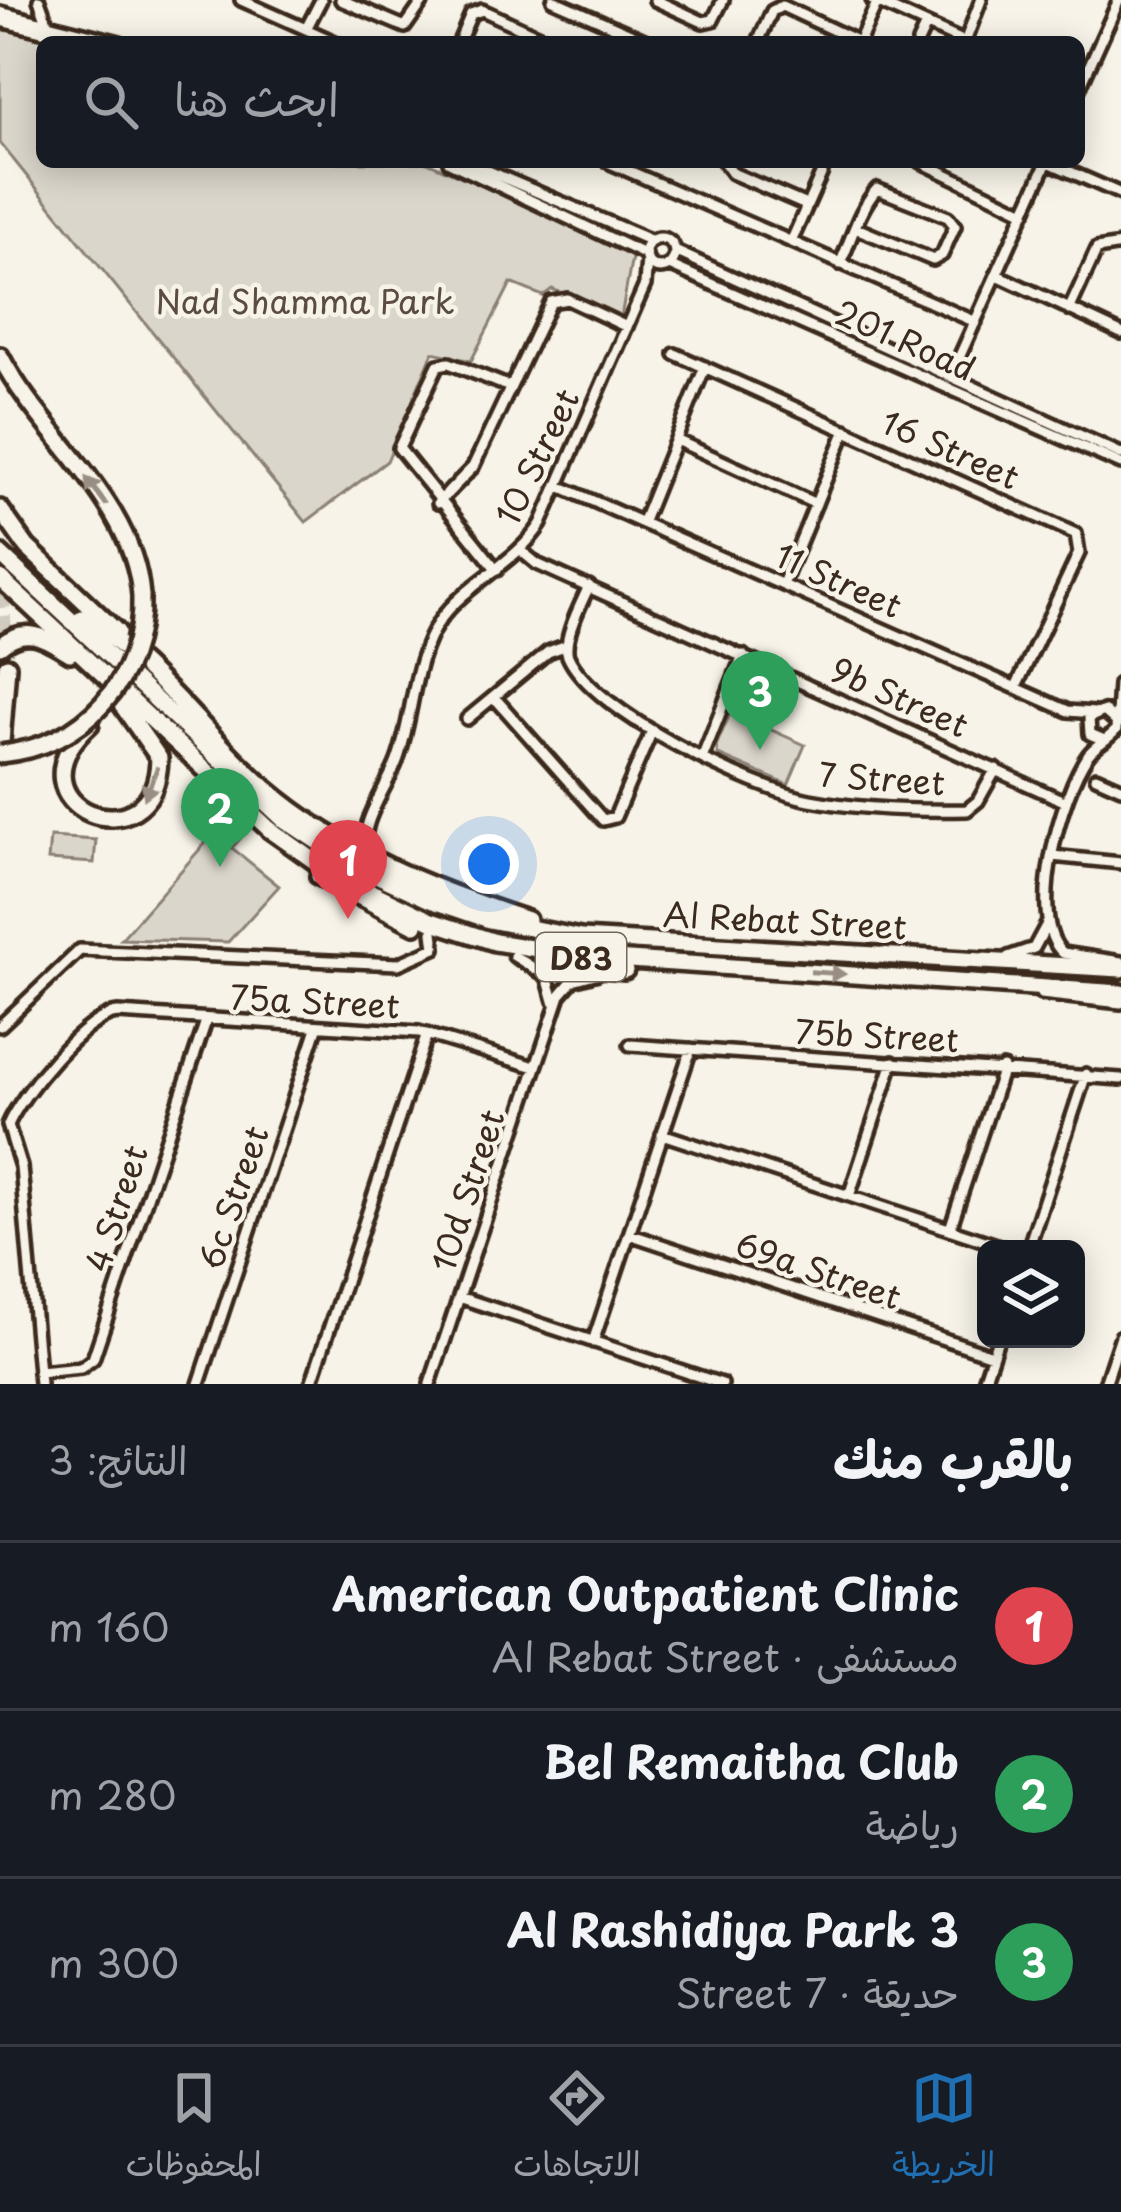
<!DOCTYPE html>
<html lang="ar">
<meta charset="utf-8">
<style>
:root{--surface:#171b24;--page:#242831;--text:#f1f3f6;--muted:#9ea1a6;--line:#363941;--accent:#1f6fb2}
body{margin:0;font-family:"Playpen Sans","Playpen Sans Arabic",sans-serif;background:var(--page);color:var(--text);direction:rtl}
.controls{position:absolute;right:36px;bottom:36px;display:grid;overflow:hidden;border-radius:18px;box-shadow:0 6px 30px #0003}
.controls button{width:108px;height:108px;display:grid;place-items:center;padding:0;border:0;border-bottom:3px solid var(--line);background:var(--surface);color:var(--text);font:60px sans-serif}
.you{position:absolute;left:489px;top:864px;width:42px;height:42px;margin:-30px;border:9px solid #fff;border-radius:50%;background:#1a73e8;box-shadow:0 0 0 18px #1a73e833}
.badge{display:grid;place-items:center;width:78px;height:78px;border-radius:50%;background:var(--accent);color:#fff;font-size:39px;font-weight:700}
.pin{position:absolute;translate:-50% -99px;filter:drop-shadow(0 3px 6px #0008)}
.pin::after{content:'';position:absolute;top:63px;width:42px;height:36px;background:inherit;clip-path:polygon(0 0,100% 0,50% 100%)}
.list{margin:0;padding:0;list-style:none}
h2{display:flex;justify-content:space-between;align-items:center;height:156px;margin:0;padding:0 48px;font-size:51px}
h2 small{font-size:39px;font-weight:400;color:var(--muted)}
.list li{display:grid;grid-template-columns:78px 1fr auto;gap:36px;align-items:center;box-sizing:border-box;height:168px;padding:0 48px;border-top:3px solid var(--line)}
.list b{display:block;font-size:45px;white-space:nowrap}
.list p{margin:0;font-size:39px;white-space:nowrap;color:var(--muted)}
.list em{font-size:39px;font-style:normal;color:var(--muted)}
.icon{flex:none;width:66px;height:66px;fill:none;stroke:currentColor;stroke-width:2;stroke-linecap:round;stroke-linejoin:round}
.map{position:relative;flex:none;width:1121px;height:1384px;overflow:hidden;direction:ltr}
.search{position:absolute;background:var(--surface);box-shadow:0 6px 30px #0003;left:36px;right:36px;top:36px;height:132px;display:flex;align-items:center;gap:30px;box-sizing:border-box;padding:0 42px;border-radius:18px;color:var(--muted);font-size:45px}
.sheet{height:660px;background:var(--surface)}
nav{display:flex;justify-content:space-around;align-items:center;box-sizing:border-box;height:168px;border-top:3px solid var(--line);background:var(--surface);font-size:33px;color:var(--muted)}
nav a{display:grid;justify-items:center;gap:6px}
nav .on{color:var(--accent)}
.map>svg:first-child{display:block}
.green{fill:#dbd6cb;stroke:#8b8074;stroke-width:3}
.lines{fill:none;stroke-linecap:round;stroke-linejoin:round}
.highway-tunnel{stroke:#d1cbc0;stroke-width:15;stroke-dasharray:15 8;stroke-linecap:butt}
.minor-casing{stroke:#3b2a1e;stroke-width:18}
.highway-casing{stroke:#3b2a1e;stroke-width:24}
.minor{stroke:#f7f3e8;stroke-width:9}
.highway{stroke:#f7f3e8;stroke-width:15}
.highway-bridge-casing{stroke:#3b2a1e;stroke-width:24;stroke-linecap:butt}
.highway-bridge{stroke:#f7f3e8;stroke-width:15}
.oneway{fill:#998e83}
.labels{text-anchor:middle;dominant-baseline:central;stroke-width:9;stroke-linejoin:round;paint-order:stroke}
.shield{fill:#f7f3e8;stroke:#73665b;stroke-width:3}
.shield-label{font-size:30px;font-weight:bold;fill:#3b2a1e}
.park-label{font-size:33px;fill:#5b4c41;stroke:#f7f3e8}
.street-label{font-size:33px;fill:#3b2a1e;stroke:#f7f3e8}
</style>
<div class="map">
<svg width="1121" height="1384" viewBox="0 0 1121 1384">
<rect width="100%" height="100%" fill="#f7f3e8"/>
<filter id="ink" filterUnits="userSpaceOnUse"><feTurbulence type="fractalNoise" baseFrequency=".00833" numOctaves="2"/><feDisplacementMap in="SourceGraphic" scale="24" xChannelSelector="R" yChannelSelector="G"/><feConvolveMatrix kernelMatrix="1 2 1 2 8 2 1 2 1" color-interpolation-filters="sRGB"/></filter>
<g filter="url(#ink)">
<path class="green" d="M0,26L61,42H42V162H427L633,252L621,317L552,289L543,296L511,283L471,361L433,352L387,461L306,522L0,143Z
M731,712L805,745L788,785L718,755L716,746Z
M222,824L240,839L232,848L279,886L228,942L121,939Z
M50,837L96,840L94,863L48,860Z"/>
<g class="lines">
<path class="highway-tunnel" d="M0,570L7,666"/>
<defs>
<path id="minor" d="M39,0L47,22
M241,0L335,42
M341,0L405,27L424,0
M553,0L649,42
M655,0L703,22L713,20L723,0
M872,0L965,42L981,0
M0,12L120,42
M0,21L87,42
M306,29L321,0
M459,42L471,14L482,10L552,42
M758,42L772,11L782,6L859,42
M859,42L877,3
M918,42L926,25
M1079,89L1119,0
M449,162L646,255
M467,162L652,241
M608,162L976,322
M724,162L732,173L806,205
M921,162L1025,212
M1048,162L1121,194
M645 253a15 15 0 1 1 30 0a15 15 0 1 1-30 0Z
M791,242L822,172L820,162
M675,251L1121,454
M840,264C851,240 859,209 877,189L948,217L955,226L942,255L933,260L856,228
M669,265L1121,464
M997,275L1121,333
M1069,310L1097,249L1121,245
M675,354L1076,534L1079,553L1016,687
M961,381L958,360L1047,162
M676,440L816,504
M559,486L1068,711L1094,713
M438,503L473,467L551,302L567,299L627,327
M643,521L705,367
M520,550L537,564L1066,802
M497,570L399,448L438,365L449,363L510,387
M783,584L846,430
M589,586C582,602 562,639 568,656C592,712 752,789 810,800C859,809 917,811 967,810L978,801L996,769
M1119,684L1116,730C1108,740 1096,744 1088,755C1062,792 1025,919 1063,953L1121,962
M494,697L603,820L615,817L651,733
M467,719L548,652L567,645
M1104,740L1090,734L1089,718L1104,711L1115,721
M703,756L743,655
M1096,777L1121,788
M368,856C355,828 387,788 397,761C414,716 412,660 440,620C468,582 515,564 541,524L645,285L647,259
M1052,856L1121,863
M514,956L547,976L554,1001
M1008,957L1034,948L1047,924
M1041,994L1121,1003
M0,1026L80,950L398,964L435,948L433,932
M630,1045L1121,1079
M662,1134L1009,1249
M849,1196L893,1062
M950,1229L1003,1068
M629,1234L992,1355
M1028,1249L1086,1074
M459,1297L722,1384
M593,1342L691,1049
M39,1372L81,1368L93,1359L206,1021
M40,1384L21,1167L8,1125C20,1096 85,1015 118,1013L419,1032L535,1067
M199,1384L317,1028
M311,1384L427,1034
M430,1384L560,995L573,980L598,973
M983,1384L998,1339
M1105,1384L1121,1336"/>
<path id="highway" d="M0,356C42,437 134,501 141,596
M0,509L27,547L117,632
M0,554L282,818L348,862L430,900L489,920L581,938L1121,969
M0,578L269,829L330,872L431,921L495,942L585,957L1121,993
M82,618C153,660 203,734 265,788C342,854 432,889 527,920
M0,646C26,624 45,638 70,653
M90,724C0,807 157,867 159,758L115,695
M0,755L7,666
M319,876L415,925
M547,963L625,970"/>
</defs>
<use href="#minor" class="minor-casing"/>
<use href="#highway" class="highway-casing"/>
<use href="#minor" class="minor"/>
<use href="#highway" class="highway"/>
<defs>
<path id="highway-bridge" d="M0,754C84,747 144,679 141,596"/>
</defs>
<use href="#highway-bridge" class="highway-bridge-casing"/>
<use href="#highway-bridge" class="highway-bridge"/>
</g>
<defs><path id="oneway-solid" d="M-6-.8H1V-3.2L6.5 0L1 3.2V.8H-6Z" transform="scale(3)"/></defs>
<g class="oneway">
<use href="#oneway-solid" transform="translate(96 491) rotate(-127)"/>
<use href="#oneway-solid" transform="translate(151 783) rotate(112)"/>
<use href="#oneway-solid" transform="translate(828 973) rotate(4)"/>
</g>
</g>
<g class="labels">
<rect class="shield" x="536" y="933" width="90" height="48" rx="9"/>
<g class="shield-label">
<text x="581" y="957">D83</text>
</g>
<g class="park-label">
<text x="305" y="300">Nad Shamma Park</text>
</g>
<g class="street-label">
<text transform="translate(906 339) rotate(24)">201 Road</text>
<text transform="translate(951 448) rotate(24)">16 Street</text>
<text transform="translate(536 456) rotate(-64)">10 Street</text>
<text transform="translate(839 579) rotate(24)">11 Street</text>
<text transform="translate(900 696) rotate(24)">9b Street</text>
<text transform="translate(882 777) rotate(4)">7 Street</text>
<text transform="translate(785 919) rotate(3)">Al Rebat Street</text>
<text transform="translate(315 1000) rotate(3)">75a Street</text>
<text transform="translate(877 1034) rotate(3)">75b Street</text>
<text transform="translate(466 1190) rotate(-72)">10d Street</text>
<text transform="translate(232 1197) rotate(-71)">6c Street</text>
<text transform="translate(115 1208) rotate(-72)">4 Street</text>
<text transform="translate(819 1269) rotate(19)">69a Street</text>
</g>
</g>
</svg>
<div class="controls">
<button><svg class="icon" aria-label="layers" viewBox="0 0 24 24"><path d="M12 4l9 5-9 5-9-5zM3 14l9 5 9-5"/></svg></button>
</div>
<div class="you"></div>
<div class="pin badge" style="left:348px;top:919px;background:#e0444e">1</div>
<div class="pin badge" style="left:220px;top:867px;background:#2e9e5b">2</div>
<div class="pin badge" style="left:760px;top:750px;background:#2e9e5b">3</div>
<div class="search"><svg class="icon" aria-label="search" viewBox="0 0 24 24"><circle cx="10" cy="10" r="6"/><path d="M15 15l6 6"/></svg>ابحث هنا</div>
</div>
<section class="sheet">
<h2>بالقرب منك<small>النتائج: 3</small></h2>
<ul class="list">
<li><span class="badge" style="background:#e0444e">1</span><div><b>American Outpatient Clinic</b><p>مستشفى · Al Rebat Street</p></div><em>160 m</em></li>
<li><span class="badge" style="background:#2e9e5b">2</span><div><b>Bel Remaitha Club</b><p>رياضة</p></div><em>280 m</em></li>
<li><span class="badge" style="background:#2e9e5b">3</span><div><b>Al Rashidiya Park 3</b><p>حديقة · 7 Street</p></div><em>300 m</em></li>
</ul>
</section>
<nav>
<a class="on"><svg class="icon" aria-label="map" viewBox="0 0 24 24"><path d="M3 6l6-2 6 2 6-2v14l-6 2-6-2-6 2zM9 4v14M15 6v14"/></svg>الخريطة</a>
<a><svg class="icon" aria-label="directions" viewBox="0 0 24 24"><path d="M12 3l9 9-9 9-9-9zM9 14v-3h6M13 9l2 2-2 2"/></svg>الاتجاهات</a>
<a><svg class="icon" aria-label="saved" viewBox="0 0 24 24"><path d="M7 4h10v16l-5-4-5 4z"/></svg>المحفوظات</a>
</nav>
